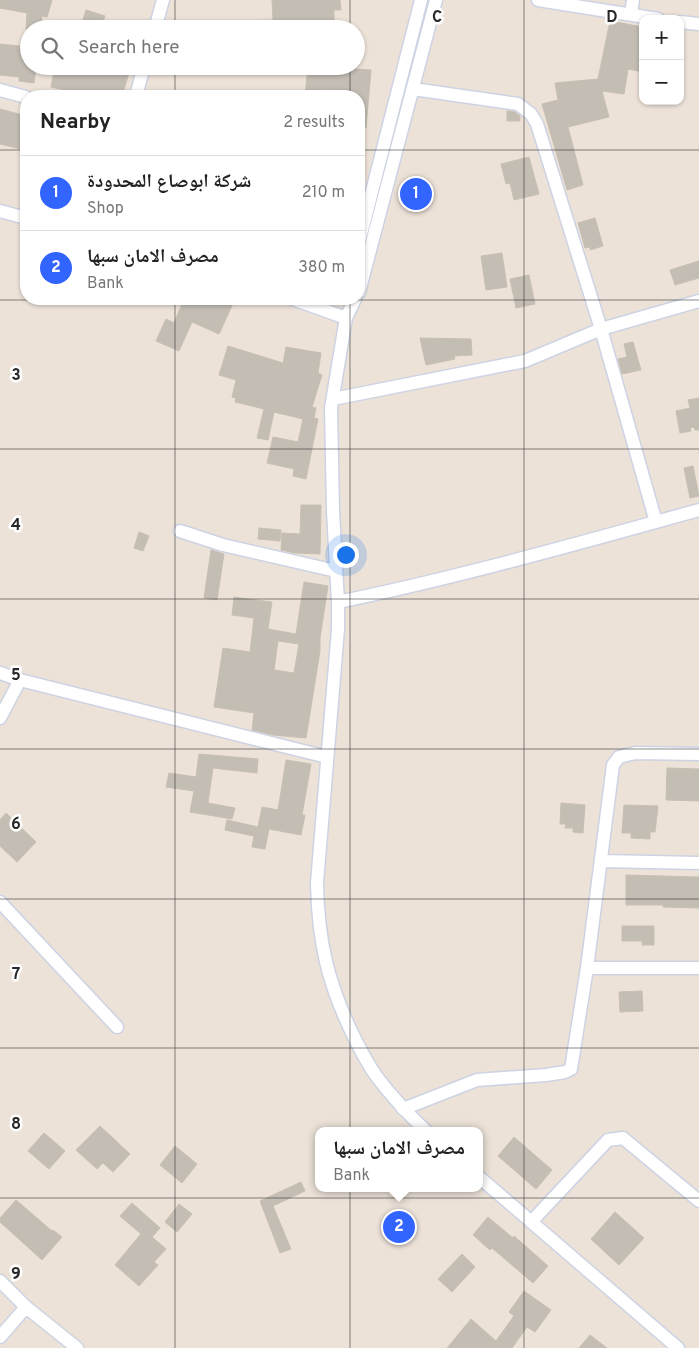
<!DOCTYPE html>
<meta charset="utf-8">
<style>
:root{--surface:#fff;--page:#f6f6f6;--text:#222;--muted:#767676;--line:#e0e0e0;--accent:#3265ff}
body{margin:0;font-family:Overpass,"Noto Naskh Arabic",sans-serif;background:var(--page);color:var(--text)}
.controls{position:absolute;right:15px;top:15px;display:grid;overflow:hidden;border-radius:10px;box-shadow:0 1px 4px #0004}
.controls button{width:45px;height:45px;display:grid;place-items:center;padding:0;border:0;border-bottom:1px solid var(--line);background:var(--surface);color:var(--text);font:25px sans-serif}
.you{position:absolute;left:345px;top:554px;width:18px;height:18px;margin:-12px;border:4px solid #fff;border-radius:50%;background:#1a73e8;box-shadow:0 0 0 8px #1a73e833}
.badge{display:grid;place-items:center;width:32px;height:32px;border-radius:50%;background:var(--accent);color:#fff;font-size:16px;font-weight:700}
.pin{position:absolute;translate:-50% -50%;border:2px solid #fff;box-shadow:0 1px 5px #0006}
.popup{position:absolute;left:315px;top:1127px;width:168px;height:65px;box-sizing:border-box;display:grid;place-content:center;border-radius:10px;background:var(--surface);filter:drop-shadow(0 1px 4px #0005);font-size:16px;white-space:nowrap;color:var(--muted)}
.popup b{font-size:19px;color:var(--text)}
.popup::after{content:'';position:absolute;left:50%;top:100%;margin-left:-10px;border:10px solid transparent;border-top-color:var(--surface)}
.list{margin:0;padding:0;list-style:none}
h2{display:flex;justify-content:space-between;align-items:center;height:65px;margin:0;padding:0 20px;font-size:21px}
h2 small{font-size:16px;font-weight:400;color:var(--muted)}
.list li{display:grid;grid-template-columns:32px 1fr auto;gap:15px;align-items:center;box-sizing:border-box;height:75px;padding:0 20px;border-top:1px solid var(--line)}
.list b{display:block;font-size:19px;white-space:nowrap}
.list p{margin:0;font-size:16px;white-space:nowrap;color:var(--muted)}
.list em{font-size:16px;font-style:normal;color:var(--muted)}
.icon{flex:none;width:28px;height:28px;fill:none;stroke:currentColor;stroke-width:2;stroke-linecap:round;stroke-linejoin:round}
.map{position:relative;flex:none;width:699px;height:1348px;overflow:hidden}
.search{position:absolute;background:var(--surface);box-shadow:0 1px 4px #0004;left:20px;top:20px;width:345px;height:55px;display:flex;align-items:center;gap:12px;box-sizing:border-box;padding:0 18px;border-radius:28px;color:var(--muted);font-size:19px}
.panel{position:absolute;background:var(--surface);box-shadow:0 1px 4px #0004;left:20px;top:90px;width:345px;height:215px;border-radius:20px}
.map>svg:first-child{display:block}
.building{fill:#c3bdb4;stroke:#c8bfb2;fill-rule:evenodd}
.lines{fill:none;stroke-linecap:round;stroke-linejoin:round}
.minor-casing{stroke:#cdd3e3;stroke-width:15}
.minor{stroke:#fff;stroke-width:12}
.grid{fill:none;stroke:#282828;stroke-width:1;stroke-opacity:0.55}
.grid-label{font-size:16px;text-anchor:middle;font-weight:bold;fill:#282828;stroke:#fff;stroke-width:5;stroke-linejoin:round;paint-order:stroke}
</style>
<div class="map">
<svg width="699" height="1348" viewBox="0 0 699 1348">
<rect width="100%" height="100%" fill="#ece2d8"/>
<path class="building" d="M0,0H52L47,17L42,16L41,29H26L27,13L0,8Z
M272,0H340L341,10H334V23L285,25L286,29H246V21L273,20Z
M86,10L105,16L100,29H80Z
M610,21L643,27V72L628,69L624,94L602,91L609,117L568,127L583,185L567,190L542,104L558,100L555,83L598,79Z
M0,44L29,47V66H36L34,83L19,81V77L0,75Z
M55,66H131L122,96H83V94L51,87Z
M308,66L371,70L366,128H359V96H347V91L323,89L322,96H305Z
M0,109L26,116L25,150L0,144Z
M507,111L515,112L520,116V121H507Z
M529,157L539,194L514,200L510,183L506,184L501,164Z
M595,218L603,246L590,250V247L585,248L578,223Z
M502,253L507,287L486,290L481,256Z
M699,261V278L675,285L670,270Z
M529,275L535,304L516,308L510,279Z
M184,299H235L219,334L192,322L179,351L156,341L166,319L174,323Z
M420,338L471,339L472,355L454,356L455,359L426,365Z
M633,342L641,370L622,374L618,359L627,357L624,344Z
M228,346L283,363L286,347L321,353L318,373L322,375L312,407L316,408L314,418L318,419L306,479L293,476L294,469L267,463L273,437L298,442L303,419L274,412L268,440L257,438L264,409L235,402L236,398L232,397L236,380L219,375Z
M699,398V430H695L694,427L690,428L691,431L680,433L676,411L690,408L688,400Z
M693,466L699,496L690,498L684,468Z
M301,505H321L320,554L295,553L281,550L282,533L300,534Z
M259,528L281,530L280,541L258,539Z
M139,532L149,536L143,551L134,548Z
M211,550L224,554L217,600L204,598Z
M304,582L328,586L320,638V651L306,738L273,735L252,730L254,713L214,707L223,648L250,652L254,618L232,615L234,597L272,602L268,629L296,634ZM278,641L299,644L294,673L274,670Z
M199,754L258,759L257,773L213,768L208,803L235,808L232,819L190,812L194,791L166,787L169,773L196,777Z
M286,760L311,764L302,815H305L301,835L269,829L265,849L252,847L254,836L225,830L227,820L258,827L262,807L278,810Z
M667,768L699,769V801L666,800Z
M561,803L585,805L583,833L573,832V828H565L566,824H560Z
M624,805L658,806L655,832H650V839L631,838V833H622Z
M6,813L36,842L17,862L0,846V820Z
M626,875L699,877V908L663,907V905H626Z
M622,926H654V945H642V941H622Z
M642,991L643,1011L620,1012L619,992Z
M100,1126L130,1154L113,1172L103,1163L97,1169L76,1150Z
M44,1133L65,1151L49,1169L28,1151Z
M514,1137L552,1170L536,1189L498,1156Z
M175,1146L197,1164L182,1183L160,1165Z
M301,1182L305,1191L273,1206L291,1249L280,1253L260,1201Z
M16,1200L52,1231L53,1230L62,1237L42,1260L0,1222V1218Z
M132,1203L160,1228L152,1237L166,1249L154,1262L158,1265L139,1286L115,1265L141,1234L120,1216Z
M179,1204L192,1214L177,1232L165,1222Z
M615,1212L644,1238L619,1265L591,1239Z
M488,1217L513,1238L514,1236L548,1266L533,1283L492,1248L490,1250L473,1235Z
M462,1254L475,1267L452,1292L438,1279Z
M524,1291L551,1310L535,1332L527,1327L512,1348H447L471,1319L496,1341L514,1316L509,1312Z
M590,1335L607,1348H579Z"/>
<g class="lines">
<defs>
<path id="minor" d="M538,0L658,19
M631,14L633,0
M680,22L699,24
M155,29L163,0
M413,89L518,104L531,114L537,124L601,329L656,522
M0,90L26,97
M136,96L144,66
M0,211L26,218
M359,242L421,0
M359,292L436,0
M293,299L346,318
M355,299L346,318L331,408L333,511L338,602V629L317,883C318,942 328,984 354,1037C361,1051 368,1065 377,1077C392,1097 408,1114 426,1131
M333,399L525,361L601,329L699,301
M180,531L223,545L336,571
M338,602C460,577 579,543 699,510
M0,673L20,680L327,757
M0,718L20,680
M601,861L699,863
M0,902L117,1027
M587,968H699
M403,1109L477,1080L546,1075L565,1072L571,1069L587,968L613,765L619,757L635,753L699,754
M479,1177L678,1348
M531,1222L608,1140L623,1138L699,1201
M0,1281L26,1307L0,1337
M26,1307L77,1348"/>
</defs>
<use href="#minor" class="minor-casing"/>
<use href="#minor" class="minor"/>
</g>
<path class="grid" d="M175,0V29M350,0V29M524,0V1348M175,66V96M350,66V96M0,150H26M359,150H699M175,299V1348M350,299V1348M0,300H699M0,449H699M0,599H699M0,749H699M0,899H699M0,1048H699M0,1198H699"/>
<g class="grid-label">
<text x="437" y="22">C</text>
<text x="612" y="22">D</text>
<text x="16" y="380">3</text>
<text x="16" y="530">4</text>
<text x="16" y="680">5</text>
<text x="16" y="829">6</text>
<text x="16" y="979">7</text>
<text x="16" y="1129">8</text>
<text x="16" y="1279">9</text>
</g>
</svg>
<div class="controls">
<button>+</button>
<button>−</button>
</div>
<div class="you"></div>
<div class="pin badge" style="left:416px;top:194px">1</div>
<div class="pin badge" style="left:399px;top:1227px">2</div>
<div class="popup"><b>مصرف الامان سبها</b>Bank</div>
<div class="search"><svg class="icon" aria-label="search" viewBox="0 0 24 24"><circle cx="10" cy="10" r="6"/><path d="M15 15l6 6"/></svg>Search here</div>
<section class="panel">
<h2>Nearby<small>2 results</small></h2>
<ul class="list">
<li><span class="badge">1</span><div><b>شركة ابوصاع المحدودة</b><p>Shop</p></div><em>210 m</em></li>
<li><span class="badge">2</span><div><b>مصرف الامان سبها</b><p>Bank</p></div><em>380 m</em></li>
</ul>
</section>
</div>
